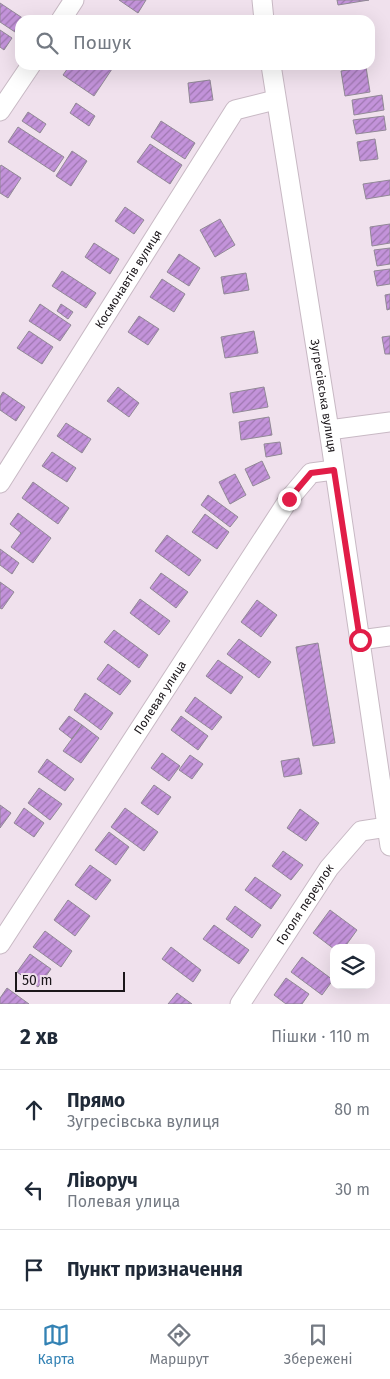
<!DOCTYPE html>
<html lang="uk">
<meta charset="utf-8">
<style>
:root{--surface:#fff;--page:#f2f2f3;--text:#1f2937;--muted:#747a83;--line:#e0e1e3;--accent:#3382b4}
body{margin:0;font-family:"Fira Sans",sans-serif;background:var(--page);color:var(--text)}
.controls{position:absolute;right:15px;bottom:15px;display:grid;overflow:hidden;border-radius:10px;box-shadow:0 5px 20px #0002}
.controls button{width:45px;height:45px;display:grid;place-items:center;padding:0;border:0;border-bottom:1px solid var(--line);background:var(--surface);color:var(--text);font:25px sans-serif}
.scale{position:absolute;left:15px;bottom:12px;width:110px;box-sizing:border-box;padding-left:5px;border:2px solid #1b161a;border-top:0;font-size:14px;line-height:18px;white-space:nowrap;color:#1b161a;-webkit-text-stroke:4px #f0e1ed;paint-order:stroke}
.stop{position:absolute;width:15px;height:15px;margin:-11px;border:4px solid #e11d48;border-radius:50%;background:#fff}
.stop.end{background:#e11d48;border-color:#fff;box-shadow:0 1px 5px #0008}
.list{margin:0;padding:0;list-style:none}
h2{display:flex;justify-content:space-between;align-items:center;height:65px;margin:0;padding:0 20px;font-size:21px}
h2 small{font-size:16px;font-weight:400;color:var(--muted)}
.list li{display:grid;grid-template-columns:32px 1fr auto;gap:15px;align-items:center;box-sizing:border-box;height:80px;padding:0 20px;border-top:1px solid var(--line)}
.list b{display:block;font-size:19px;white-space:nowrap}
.list p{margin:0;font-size:16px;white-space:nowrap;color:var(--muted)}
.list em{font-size:16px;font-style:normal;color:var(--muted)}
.icon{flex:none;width:28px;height:28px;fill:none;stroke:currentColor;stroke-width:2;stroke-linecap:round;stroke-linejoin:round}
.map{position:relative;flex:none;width:390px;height:1004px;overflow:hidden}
.search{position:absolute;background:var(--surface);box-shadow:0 5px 20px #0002;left:15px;right:15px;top:15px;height:55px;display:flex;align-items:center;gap:12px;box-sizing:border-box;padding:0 18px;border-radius:15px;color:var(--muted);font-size:19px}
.sheet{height:305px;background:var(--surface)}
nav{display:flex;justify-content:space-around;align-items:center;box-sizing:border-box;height:70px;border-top:1px solid var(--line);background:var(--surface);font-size:14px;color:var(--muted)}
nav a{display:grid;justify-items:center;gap:2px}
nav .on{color:var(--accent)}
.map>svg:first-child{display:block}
.building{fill:url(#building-hatch);stroke:#918896}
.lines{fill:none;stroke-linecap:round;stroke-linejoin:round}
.minor-casing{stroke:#c8b9c4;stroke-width:21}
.minor{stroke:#fff;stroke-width:19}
.route{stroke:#e11d48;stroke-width:6}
.labels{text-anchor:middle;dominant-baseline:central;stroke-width:4;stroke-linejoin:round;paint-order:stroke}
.street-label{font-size:12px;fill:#1b161a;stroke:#f0e1ed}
</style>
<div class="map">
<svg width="390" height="1004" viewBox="0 0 390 1004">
<defs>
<pattern id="building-hatch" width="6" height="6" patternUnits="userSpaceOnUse" patternTransform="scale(1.25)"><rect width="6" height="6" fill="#c393da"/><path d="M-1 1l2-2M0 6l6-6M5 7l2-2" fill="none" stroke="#9e77b0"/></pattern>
</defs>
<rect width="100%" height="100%" fill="#f0e1ed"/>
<path class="building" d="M119,0H146L138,13Z
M337,0H369L338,5Z
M0,3L24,19L20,20V25L15,32L0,22Z
M0,30L12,38L4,50L0,47Z
M70,65H112L114,66L94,96L63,75Z
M366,67L370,92L345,96L341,71Z
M210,80L213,100L190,103L188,83Z
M382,95L384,110L354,115L352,100Z
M76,103L95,116L89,126L70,113Z
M28,112L46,124L40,133L22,121Z
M384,116L386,130L356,134L353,120Z
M161,121L195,143L185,159L151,137Z
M18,127L64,157L54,172L8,142Z
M375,139L378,159L360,161L357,142Z
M150,144L182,165L170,184L137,162Z
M72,151L87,161L71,186L56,176Z
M1,165L21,178L8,198L0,193V167Z
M390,180V195L366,199L363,184Z
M125,207L144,220L134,234L115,221Z
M220,219L235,245L215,257L200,230Z
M390,224V243L372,246L370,227Z
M94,243L119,259L110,274L85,257Z
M390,248V264L377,266L374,250Z
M179,254L200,268L189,286L167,272Z
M390,269V284L377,286L374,271Z
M62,271L96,293L86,308L52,286Z
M246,273L249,290L224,294L221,277Z
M162,279L185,294L174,312L150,297Z
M390,294V309L387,310L385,295Z
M40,304L71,325L60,341L29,321Z
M61,304L73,312L68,319L57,311Z
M139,316L159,329L148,345L128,332Z
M29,331L53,347L42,364L17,348Z
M254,331L258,353L225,358L221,337Z
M390,336V354H385L382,337Z
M118,387L139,403L129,417L107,401Z
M264,387L268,407L233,413L230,393Z
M3,392L25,407L16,421L0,410V397Z
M269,417L272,435L241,440L239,422Z
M66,423L91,439L82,453L57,436Z
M280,442L282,454L266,457L264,444Z
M52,452L76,468L67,482L42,466Z
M262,461L270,478L253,486L245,469Z
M235,474L246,495L230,504L219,482Z
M33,482L69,508L58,524L22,498Z
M208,495L238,517L230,527L201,505Z
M18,513L51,538L33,563L11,547L21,533L10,524Z
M205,514L229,532L217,549L192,532Z
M167,535L201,560L189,576L155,551Z
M0,549L19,563L12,574L0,565Z
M161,573L188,592L176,608L150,588Z
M0,582L14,592L2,609L0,608Z
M140,599L170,621L159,635L130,613Z
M257,600L277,615L261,637L241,622Z
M114,630L148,655L139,668L104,642Z
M239,639L271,662L259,678L227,654Z
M318,643L335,743L313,746L296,647Z
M218,660L243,677L231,694L206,676Z
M108,664L131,681L120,695L97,679Z
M85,693L113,713L101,730L74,710Z
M195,697L222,717L212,730L185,711Z
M69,716L82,725L72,739L59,729Z
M181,716L208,736L198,750L171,730Z
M82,725L99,738L81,763L63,751Z
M162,753L180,766L169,781L151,768Z
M190,755L203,764L192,779L179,770Z
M299,758L302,774L284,777L281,761Z
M47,759L74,779L65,791L38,772Z
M154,785L171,797L158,815L141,803Z
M39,788L62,804L50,820L28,803Z
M0,805L11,813L0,828Z
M24,808L44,823L34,837L14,823Z
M125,808L158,832L144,851L111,827Z
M300,809L319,823L306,841L287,828Z
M109,832L129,847L116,865L95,850Z
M283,851L303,865L291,880L272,866Z
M90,865L111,880L96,900L75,885Z
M255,877L281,895L271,909L245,890Z
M68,900L90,916L75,936L54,920Z
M235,906L261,925L252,938L226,919Z
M330,910L357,930L344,948L334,949L313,933Z
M214,925L249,950L239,964L203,939Z
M45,931L72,951L61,967L33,947Z
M171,947L201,970L193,982L162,959Z
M30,954L51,969L38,987L17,972Z
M302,957L333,980L322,995L291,972Z
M286,978L309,994L302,1004H286L274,995Z
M7,988L29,1004H0V998Z
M177,993L192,1004H168Z"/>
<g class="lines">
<defs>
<g id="minor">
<path d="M262,0L264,20"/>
<path d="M61,20L74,0"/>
<path id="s1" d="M271,65L329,430L390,846"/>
<path d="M0,111L31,65"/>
<path d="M329,430L390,422"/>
<path id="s2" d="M0,483L235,110L275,100"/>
<path d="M360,640L390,636"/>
<path id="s3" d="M0,944L289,499L311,473L334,470"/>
<path id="s4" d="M240,1004L329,868L361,831L387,827"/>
</g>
</defs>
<use href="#minor" class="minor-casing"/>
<use href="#minor" class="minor"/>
</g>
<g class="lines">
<path class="route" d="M289,499L311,473L334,470L360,640"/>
</g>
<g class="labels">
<g class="street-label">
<text stroke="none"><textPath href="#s2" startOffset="241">Космонавтів вулиця</textPath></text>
<text stroke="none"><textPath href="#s1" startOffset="335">Зугресівська вулиця</textPath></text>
<text stroke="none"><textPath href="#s3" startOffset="294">Полевая улица</textPath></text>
<text stroke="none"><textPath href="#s4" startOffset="119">Гоголя переулок</textPath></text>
</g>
</g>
</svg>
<div class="controls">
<button><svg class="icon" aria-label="layers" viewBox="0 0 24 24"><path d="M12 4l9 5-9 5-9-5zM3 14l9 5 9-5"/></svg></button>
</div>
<div class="scale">50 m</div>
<div class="stop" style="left:360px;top:640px"></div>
<div class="stop end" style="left:289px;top:499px"></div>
<div class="search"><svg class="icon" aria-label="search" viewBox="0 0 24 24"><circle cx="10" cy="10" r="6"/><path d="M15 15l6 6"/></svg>Пошук</div>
</div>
<section class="sheet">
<h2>2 хв<small>Пішки · 110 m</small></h2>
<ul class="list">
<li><svg class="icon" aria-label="ahead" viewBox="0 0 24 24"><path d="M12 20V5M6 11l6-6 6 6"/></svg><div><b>Прямо</b><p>Зугресівська вулиця</p></div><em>80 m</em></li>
<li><svg class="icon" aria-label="left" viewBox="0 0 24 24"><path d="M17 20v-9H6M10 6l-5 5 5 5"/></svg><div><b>Ліворуч</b><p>Полевая улица</p></div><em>30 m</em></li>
<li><svg class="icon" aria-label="arrive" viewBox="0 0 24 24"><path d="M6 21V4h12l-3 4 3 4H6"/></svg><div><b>Пункт призначення</b></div></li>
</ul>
</section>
<nav>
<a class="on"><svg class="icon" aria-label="map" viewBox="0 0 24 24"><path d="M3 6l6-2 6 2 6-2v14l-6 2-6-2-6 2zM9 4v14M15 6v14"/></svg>Карта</a>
<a><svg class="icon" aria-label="directions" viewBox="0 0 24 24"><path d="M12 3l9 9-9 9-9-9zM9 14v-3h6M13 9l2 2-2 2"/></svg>Маршрут</a>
<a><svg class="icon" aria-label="saved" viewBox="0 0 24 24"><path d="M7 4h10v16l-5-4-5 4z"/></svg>Збережені</a>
</nav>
